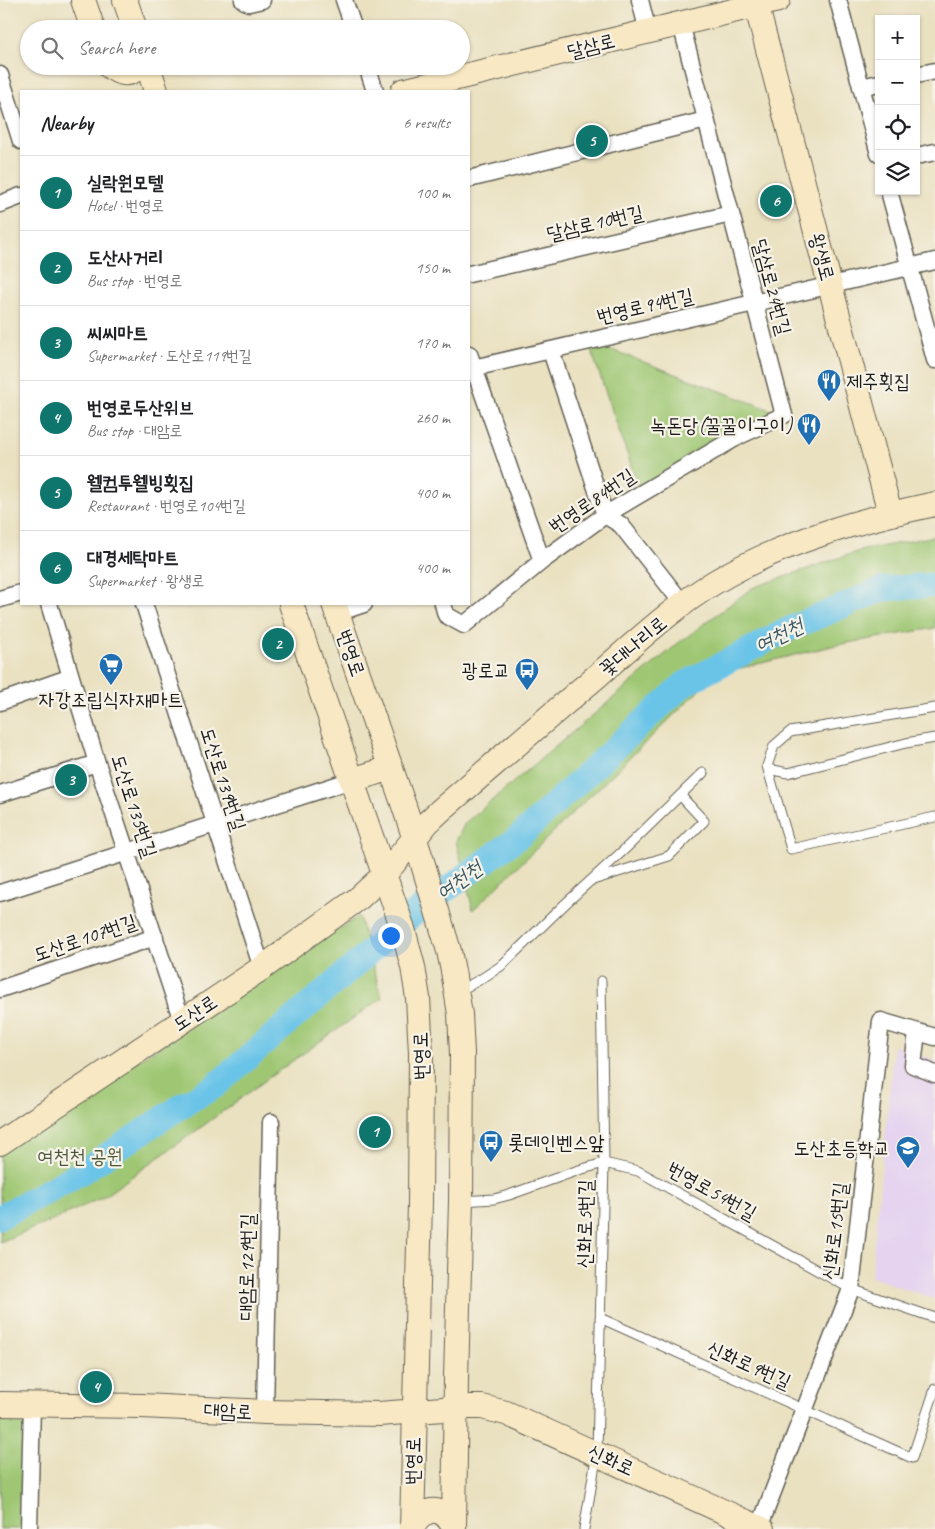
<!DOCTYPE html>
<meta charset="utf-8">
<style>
:root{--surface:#fff;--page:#f2f2f2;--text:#202124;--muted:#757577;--line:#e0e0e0;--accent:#0f766e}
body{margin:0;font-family:Caveat,"Poor Story",sans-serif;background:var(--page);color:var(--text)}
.controls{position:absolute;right:15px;top:15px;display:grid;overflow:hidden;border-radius:0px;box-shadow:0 1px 4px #0004}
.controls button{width:45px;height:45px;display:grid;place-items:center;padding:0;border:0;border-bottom:1px solid var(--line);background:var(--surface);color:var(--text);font:25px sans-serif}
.you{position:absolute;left:390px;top:935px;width:18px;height:18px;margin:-12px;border:4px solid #fff;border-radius:50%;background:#1a73e8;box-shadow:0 0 0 8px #1a73e833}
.badge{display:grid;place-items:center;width:32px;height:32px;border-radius:50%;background:var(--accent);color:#fff;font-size:16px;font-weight:700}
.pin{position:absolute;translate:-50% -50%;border:2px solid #fff;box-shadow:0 1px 5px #0006}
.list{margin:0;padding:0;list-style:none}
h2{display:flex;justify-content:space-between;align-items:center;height:65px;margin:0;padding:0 20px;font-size:21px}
h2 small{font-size:16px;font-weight:400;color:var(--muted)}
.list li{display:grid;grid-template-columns:32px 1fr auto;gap:15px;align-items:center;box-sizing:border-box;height:75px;padding:0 20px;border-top:1px solid var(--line)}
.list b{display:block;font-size:19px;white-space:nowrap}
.list p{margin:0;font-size:16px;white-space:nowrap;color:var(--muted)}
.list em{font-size:16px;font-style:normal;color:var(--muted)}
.icon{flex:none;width:28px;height:28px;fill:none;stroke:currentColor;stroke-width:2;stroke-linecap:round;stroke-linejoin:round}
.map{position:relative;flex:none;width:935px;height:1529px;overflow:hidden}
.search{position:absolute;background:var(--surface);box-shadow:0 1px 4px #0004;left:20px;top:20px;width:450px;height:55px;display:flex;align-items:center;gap:12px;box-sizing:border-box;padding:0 18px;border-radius:28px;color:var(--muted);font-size:19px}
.panel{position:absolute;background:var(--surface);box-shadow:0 1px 4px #0004;left:20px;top:90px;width:450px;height:515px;border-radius:0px}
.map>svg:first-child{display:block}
.built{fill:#e5d3f0}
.green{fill:#9fc773;stroke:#5e7248}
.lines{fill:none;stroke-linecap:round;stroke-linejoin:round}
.river{stroke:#6bc4e8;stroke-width:25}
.lane-casing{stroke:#646156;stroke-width:11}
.street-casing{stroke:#646156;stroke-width:19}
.secondary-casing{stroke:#646156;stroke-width:26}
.lane{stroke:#fff;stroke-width:9}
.street{stroke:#fff;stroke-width:16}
.secondary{stroke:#f8e8c3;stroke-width:24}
.labels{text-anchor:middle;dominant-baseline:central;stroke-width:4.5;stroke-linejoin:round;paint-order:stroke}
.street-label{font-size:20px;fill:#1c1c1c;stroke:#f7f3e8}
.poi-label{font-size:20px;fill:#1c1c1c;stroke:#f7f3e8;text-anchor:end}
.park-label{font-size:20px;fill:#4a583a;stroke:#f7f3e8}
.water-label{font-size:21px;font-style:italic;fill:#385763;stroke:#f7f3e8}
</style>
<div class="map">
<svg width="935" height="1529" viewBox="0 0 935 1529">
<rect width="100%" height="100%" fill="#f7f3e8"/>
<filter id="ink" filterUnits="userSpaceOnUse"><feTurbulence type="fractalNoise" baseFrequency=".02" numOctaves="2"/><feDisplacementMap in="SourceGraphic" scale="10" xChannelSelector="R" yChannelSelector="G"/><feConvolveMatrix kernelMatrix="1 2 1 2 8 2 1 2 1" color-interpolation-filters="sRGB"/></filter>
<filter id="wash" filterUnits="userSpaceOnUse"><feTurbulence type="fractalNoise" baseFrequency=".0096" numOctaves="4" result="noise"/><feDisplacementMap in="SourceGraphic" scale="20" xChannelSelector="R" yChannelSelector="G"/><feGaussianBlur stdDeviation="1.12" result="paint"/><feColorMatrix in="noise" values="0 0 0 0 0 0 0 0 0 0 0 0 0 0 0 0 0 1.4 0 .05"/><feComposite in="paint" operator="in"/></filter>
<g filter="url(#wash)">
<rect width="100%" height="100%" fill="#eae1c1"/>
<path class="built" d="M894,1045L935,1061V1299L871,1277Z"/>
<path class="green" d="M588,341L784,415L641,494Z
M935,536V628L836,645L716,674L473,910L456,841L465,823L676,645L752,588L859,551Z
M359,916L382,998L274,1074L200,1128L103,1197L51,1221L0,1242V1151Z
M0,1404H32L29,1529H0Z"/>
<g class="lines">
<path class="river" d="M0,1217L80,1173L186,1103L214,1087L416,912L520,836L684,684L789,629L883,589L935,585"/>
</g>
</g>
<g filter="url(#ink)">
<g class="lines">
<defs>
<path id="lane" d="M935,708L790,732L774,746L767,766L791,849L935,817
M768,769L788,773L906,743L935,738
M593,880L669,856L704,821L680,795
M457,992L481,979L501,966L565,904L625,849L703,773
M462,1201L494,1199L509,1195L579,1170L604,1163L638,1171L851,1289L935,1318
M600,1318L912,1458L935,1389
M584,1529L597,1453L604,1163L601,981"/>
<path id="street" d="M243,0L249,3L262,0
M344,0L354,29
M640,0L648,32
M838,0L879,154
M367,66L375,91
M0,75L21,141
M916,75L935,71
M861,87L879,83
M916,156L935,152
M469,179L706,120
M889,191L935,360
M0,204L21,196
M469,274L731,214
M551,351L605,515L621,525L683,604
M469,354L542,561
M469,369L935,261
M0,599L21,593
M49,604L97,763L182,1021
M144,604L262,968
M443,604L446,615L464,625L542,561L605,515L737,437L784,415L681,24
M337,613L364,604
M0,702L71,677
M0,794L97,763
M0,893L352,780
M0,989L155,937
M917,1032L913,1065L935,1074
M265,1412L271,1122
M759,1528L851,1289L881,1021L935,1037
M29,1529L32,1404"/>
<path id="secondary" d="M83,0L93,29
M125,0L135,29
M755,0L890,513
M109,66C118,73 131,78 137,66
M148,66L156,91
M403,91L778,0
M291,604L403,929L413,967L418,998L421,1053L420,1203L412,1529
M334,604L404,806L422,861L449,951L453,971L460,1014L462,1053L461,1201L456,1378L454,1529
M352,780L391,768
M0,1143L262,968L359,898L384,875L428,822L442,809C494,764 545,720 597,676C635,643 672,608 715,582C782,542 859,520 935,504
M0,1404L142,1406L265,1412L379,1414L468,1407H482L506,1413L762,1529
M412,1528C424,1506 443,1504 454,1528"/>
</defs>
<use href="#lane" class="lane-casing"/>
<use href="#street" class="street-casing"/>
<use href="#secondary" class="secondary-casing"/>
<use href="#lane" class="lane"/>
<use href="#street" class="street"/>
<use href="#secondary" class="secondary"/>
</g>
</g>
<defs>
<symbol id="restaurant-pin" viewBox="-11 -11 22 30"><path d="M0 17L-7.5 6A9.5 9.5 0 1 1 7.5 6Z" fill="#1f6fb2" stroke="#f7f3e8"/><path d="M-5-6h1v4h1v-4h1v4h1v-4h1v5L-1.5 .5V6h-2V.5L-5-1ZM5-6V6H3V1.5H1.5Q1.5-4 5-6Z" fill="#fff"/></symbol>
<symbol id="supermarket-pin" viewBox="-11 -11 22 30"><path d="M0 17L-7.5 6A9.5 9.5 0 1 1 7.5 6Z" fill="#1f6fb2" stroke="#f7f3e8"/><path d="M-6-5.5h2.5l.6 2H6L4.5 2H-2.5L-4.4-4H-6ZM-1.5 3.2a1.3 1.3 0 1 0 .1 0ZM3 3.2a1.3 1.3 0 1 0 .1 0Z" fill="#fff"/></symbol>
<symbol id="bus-pin" viewBox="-11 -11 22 30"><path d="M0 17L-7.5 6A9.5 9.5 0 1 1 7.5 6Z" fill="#1f6fb2" stroke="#f7f3e8"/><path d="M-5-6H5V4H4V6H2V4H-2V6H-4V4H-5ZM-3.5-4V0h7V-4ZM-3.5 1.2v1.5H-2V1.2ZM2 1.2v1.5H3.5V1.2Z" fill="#fff"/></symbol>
<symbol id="school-pin" viewBox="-11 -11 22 30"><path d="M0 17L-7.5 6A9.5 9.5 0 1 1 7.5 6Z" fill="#1f6fb2" stroke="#f7f3e8"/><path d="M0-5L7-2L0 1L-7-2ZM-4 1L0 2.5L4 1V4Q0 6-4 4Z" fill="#fff"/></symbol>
</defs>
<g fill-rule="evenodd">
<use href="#restaurant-pin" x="815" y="367" width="28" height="38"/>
<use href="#restaurant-pin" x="795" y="411" width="28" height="38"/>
<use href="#supermarket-pin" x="97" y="651" width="28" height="38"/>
<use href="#bus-pin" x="513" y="656" width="28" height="38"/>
<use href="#bus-pin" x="477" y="1128" width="28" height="38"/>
<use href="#school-pin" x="894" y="1134" width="28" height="38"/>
</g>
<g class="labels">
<g class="street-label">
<text transform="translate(591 46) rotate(-14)">달삼로</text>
<text transform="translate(595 223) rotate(-13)">달삼로10번길</text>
<text transform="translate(822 257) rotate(75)">왕생로</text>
<text transform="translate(772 287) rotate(75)">달삼로24번길</text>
<text transform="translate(645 306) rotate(-13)">번영로94번길</text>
<text transform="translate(592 501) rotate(-34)">번영로84번길</text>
<text transform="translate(633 646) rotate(-40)">꽃대나리로</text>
<text transform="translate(351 653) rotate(71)">번영로</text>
<text transform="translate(223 779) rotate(72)">도산로139번길</text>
<text transform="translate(134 806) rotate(72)">도산로135번길</text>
<text transform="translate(85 938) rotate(-19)">도산로107번길</text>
<text transform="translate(195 1013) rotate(-34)">도산로</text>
<text transform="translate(421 1056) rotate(-91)">번영로</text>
<text transform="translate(712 1191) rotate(29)">번영로54번길</text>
<text transform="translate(585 1224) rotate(-89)">신화로5번길</text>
<text transform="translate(835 1231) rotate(-83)">신화로15번길</text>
<text transform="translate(247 1267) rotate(-89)">대암로129번길</text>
<text transform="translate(749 1365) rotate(24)">신화로9번길</text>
<text transform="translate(228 1411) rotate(3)">대암로</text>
<text transform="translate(611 1460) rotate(24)">신화로</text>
<text transform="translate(413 1461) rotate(-89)">번영로</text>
</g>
<g class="poi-label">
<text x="846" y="381" text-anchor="start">제주횟집</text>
<text x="792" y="425">녹돈당(꿀꿀이구이)</text>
<text x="510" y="670">광로교</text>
<text x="111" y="699" text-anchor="middle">자강조립식자재마트</text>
<text x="508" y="1142" text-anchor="start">롯데인벤스앞</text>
<text x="890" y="1148">도산초등학교</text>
</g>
<g class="park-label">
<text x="80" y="1156">여천천 공원</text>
</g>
<g class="water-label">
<text transform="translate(779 635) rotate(-26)">여천천</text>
<text transform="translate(459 880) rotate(-36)">여천천</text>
</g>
</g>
</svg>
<div class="controls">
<button>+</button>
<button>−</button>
<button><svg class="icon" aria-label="locate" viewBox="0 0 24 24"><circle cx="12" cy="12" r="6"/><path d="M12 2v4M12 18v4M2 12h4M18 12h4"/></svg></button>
<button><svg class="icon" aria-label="layers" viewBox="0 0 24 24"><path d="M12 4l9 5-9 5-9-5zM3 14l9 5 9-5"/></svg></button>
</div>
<div class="you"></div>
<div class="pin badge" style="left:375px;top:1132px">1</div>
<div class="pin badge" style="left:278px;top:644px">2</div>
<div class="pin badge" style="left:71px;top:780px">3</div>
<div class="pin badge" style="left:96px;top:1387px">4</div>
<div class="pin badge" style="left:592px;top:141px">5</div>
<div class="pin badge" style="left:776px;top:201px">6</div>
<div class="search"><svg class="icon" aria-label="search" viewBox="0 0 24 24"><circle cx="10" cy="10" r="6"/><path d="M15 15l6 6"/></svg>Search here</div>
<section class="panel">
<h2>Nearby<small>6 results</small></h2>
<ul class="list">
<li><span class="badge">1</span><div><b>실락원모텔</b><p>Hotel · 번영로</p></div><em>100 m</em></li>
<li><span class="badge">2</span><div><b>도산사거리</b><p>Bus stop · 번영로</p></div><em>150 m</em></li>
<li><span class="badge">3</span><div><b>씨씨마트</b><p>Supermarket · 도산로119번길</p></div><em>170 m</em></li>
<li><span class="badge">4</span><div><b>번영로두산위브</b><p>Bus stop · 대암로</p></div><em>260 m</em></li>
<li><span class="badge">5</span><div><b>웰컴투웰빙횟집</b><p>Restaurant · 번영로104번길</p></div><em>400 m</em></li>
<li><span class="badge">6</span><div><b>대경세탁마트</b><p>Supermarket · 왕생로</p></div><em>400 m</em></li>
</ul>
</section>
</div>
